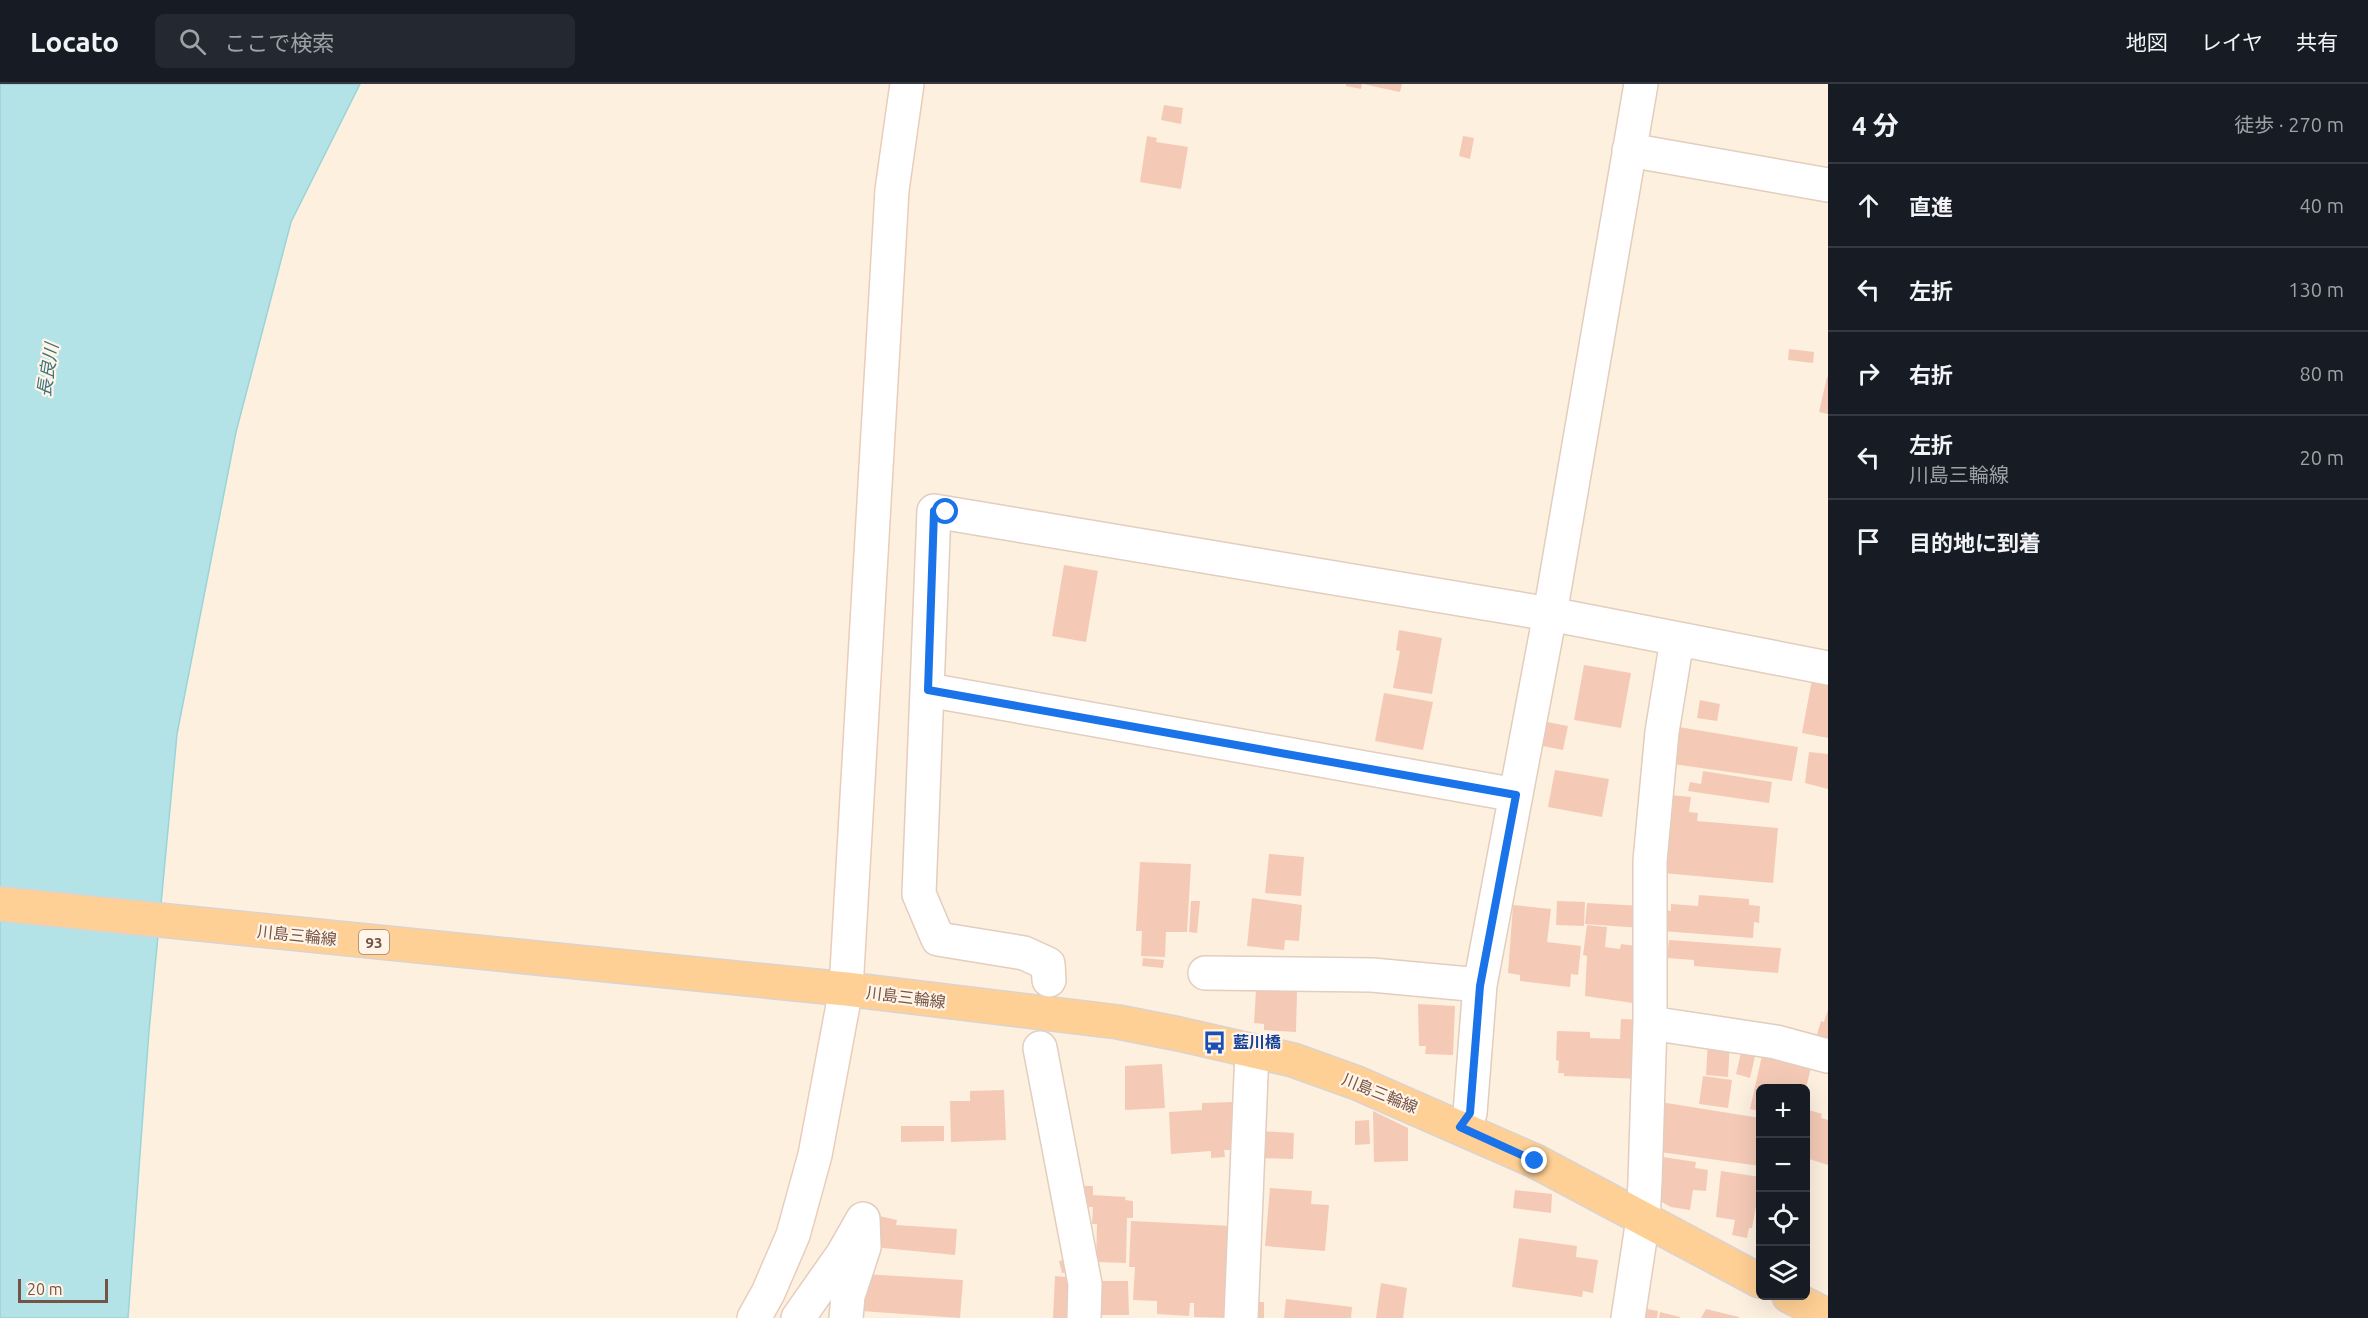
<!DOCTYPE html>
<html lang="ja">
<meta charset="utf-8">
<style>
:root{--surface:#171b24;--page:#242831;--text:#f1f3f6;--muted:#9ea1a6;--line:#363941}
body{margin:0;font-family:Ubuntu,"Noto Sans JP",sans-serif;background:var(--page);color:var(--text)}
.controls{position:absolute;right:18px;bottom:18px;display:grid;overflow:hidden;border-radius:9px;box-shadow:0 6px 24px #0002}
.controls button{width:54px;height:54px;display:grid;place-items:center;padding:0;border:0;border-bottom:2px solid var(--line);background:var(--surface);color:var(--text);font:30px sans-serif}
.scale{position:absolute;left:18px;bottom:15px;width:90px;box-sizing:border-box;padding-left:6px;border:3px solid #745446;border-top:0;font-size:16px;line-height:21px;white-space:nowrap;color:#745446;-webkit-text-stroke:4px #fff4e7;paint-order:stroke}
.stop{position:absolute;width:18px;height:18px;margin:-14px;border:4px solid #1a73e8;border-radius:50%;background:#fff}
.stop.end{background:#1a73e8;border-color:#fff;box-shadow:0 2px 6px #0008}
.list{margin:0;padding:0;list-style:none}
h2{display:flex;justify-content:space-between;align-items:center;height:78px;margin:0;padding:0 24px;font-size:26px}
h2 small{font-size:20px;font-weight:400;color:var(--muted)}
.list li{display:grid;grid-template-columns:39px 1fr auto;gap:18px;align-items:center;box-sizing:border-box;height:84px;padding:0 24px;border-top:2px solid var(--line)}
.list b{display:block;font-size:22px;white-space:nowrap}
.list p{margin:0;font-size:20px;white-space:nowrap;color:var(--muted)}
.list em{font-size:20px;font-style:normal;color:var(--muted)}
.icon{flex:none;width:33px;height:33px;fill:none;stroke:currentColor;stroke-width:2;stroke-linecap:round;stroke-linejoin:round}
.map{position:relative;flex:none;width:1828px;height:1234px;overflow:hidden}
header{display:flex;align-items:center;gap:36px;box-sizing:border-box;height:84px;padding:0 30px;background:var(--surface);border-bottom:2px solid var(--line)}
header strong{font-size:28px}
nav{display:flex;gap:33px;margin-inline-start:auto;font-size:21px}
.search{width:420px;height:54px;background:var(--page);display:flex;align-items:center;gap:15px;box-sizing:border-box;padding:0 21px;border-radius:9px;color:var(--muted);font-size:22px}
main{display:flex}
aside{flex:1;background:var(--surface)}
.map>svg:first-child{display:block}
.water{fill:#b4e3e7;stroke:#99d4d9;stroke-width:1.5}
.building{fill:#f4cab6}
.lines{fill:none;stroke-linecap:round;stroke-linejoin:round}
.street-casing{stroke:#e3cdbe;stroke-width:36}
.secondary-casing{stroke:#e9cdbb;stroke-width:36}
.primary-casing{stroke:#dbd3cf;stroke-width:36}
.street{stroke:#fff;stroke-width:33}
.secondary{stroke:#fff;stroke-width:33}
.primary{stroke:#ffd095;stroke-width:33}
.route{stroke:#1a73e8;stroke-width:8}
.labels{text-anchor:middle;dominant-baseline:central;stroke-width:4.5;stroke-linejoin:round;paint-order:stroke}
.shield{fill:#fff4e7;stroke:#9e8476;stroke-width:1.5}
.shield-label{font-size:15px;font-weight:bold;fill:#745446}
.street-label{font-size:16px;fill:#745446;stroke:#fff4e7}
.transit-label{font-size:16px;font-weight:bold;fill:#164399;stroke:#fff4e7;text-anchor:start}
.water-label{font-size:18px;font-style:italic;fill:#3a757c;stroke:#fff4e7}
</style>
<header>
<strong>Locato</strong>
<div class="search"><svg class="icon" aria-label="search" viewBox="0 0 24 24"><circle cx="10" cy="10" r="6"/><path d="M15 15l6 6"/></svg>ここで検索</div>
<nav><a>地図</a><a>レイヤ</a><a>共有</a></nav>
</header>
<main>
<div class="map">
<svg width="1828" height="1234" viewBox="0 0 1828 1234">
<rect width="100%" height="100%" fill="#fdf0df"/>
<path class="water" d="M0,0H360L291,138L236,348L177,650L149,947L128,1234H0Z"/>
<path class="building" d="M1346,0H1362L1361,5L1346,2Z
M1363,0H1402L1400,8Z
M1164,21L1183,24L1181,40L1161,36Z
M1147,52L1157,54L1156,58L1188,63L1181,105L1140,98Z
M1463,52L1474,54L1470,75L1459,72Z
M1789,265L1814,268L1813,279L1788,276Z
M1827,293H1828V330L1819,328Z
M1064,481L1098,487L1086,558L1052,552Z
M1399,546L1442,554L1432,610L1393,604L1400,567L1396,566Z
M1584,581L1631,589L1621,644L1574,636Z
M1813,590L1828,593V654L1802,649Z
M1384,609L1433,618L1423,666L1375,657Z
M1700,616L1720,620L1717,637L1697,634Z
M1547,638L1568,642L1563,666L1543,662Z
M1679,643L1798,663L1792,697L1673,680Z
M1809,668L1828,670V705L1805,699Z
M1555,686L1609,695L1602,733L1548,723Z
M1703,687L1772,698L1769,719L1688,707L1690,698L1701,700Z
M1670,711L1691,713L1689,728L1698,729L1697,737L1778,744L1773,799L1663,789Z
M1269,770L1304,773L1301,812L1265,809Z
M1140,778L1191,780L1187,848H1166L1165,873L1141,872L1142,847H1136Z
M1699,811L1749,815V821L1760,822L1759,839L1754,838L1753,854L1662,847L1664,826L1671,827V820L1698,822Z
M1252,814L1302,821L1299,857L1285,856L1284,866L1247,862Z
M1191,817H1200L1197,849L1189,848Z
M1557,817L1585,818L1584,842L1556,841Z
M1587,819L1643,822L1641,844L1585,840Z
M1513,821L1551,825L1547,858L1581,862L1578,891L1571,890L1570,903L1520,897V891L1508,889Z
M1587,841L1607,843L1605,863L1620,865L1621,860L1643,863L1633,919L1585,912L1587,872L1583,871Z
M1669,856L1781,864L1778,889L1694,882V876L1667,874Z
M1143,874L1164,876L1163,884L1142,882Z
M1256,906L1297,908L1296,948L1264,946V940L1254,939Z
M1418,920L1455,922L1453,971L1425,970L1426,962H1419Z
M1828,926V958L1815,957L1821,937L1824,938Z
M1621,935L1644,936L1642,995L1564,992V989H1558L1559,977L1556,976L1557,947L1590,948V954L1620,955Z
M1708,956L1730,957L1728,993L1706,991Z
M1742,964L1756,968L1750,994L1736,990Z
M1763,967L1812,979L1806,1004H1760V1027L1750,1025Z
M1162,980L1165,1024L1125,1026V982Z
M1703,992L1732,996L1728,1024L1699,1020Z
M1004,1006L1006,1056L951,1058L950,1017H970V1007Z
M1654,1017L1760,1034V1082L1653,1067Z
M1232,1018L1234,1066H1224L1225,1073L1211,1074V1067L1171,1070L1169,1028L1202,1026V1019Z
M1806,1025L1822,1030L1821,1034L1828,1036V1081L1806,1074Z
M1373,1027L1408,1044V1077L1374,1078Z
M1369,1036L1370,1060L1355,1061V1037Z
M901,1042H944V1057L901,1058Z
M1260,1047L1294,1049L1293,1075L1259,1074Z
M1663,1073L1696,1078L1695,1084L1708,1086L1706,1107L1693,1106L1690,1126L1671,1123L1658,1116Z
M1721,1087L1760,1093V1123L1756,1122L1752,1144H1749L1747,1154L1732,1151L1735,1136L1716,1133Z
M1085,1102H1093V1111L1126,1113L1125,1116L1133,1117V1134H1127L1126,1179L1096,1178L1097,1140H1092L1093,1123H1085Z
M1270,1104L1312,1107L1311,1120L1329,1121L1325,1167L1265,1162Z
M1515,1106L1552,1110L1551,1129L1513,1124Z
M879,1132L897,1136L896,1141L957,1145L955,1171L873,1163Z
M1131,1137L1232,1142L1228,1234L1194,1233V1219H1190L1189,1232L1157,1230V1217L1133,1216L1135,1183H1129Z
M1519,1154L1577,1162L1576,1173L1598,1176L1593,1209L1583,1207L1582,1213L1512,1203Z
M1074,1174L1076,1187L1062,1189L1059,1177Z
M864,1190L963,1196L960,1234L861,1227Z
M1055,1192L1077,1194L1075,1234H1053Z
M1100,1197H1128L1129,1231H1100Z
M1381,1199L1407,1204L1403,1234H1376Z
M1286,1215L1352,1223L1351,1234H1284Z
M1251,1218H1264V1234H1252Z
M1642,1224L1658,1227L1657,1234H1640Z
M1706,1225L1739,1233V1234H1701Z
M1660,1228L1680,1233V1234H1659Z"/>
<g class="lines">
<defs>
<path id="street" d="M1629,66L1828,101
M928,606L1516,711
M1205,889L1372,891L1480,901
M1049,896L1048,880L1024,869L938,855L919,810L934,427L1550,530L1828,584
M1650,939L1776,958L1828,972
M1040,964L1085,1200L1084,1234
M1460,1043L1470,1029L1480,901L1550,530L1641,0
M798,1234L843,1170L863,1135L864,1163L848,1212L846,1234
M1241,1234L1252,967
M1628,1234L1643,1135L1645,1098L1650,939V777L1662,648L1677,556"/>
<path id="secondary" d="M754,1234L768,1209L793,1151L815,1071L846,905L892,106L907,0"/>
<path id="primary" d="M0,820L846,905L1118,938L1179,950L1293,976L1357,999L1535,1077L1760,1197
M1789,1212L1828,1232"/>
</defs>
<use href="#street" class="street-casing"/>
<use href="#secondary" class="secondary-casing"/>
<use href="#primary" class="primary-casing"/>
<use href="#street" class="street"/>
<use href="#secondary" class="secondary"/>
<use href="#primary" class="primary"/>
</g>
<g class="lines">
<path class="route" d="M946,428L934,427L928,606L1516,711L1480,902L1470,1029L1460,1043L1535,1077"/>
</g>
<defs>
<symbol id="bus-bare" viewBox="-9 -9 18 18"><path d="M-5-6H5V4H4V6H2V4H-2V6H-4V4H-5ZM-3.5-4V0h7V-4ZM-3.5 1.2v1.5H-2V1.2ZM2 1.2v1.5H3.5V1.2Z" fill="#1a4fb4" stroke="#fff4e7" stroke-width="2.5" paint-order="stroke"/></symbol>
</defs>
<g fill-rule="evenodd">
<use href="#bus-bare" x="1198" y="942" width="33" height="33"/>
</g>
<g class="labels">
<rect class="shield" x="359" y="846" width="30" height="24" rx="4.5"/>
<g class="shield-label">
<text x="374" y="858">93</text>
</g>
<g class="street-label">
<text transform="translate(297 851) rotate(6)">川島三輪線</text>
<text transform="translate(906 913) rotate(7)">川島三輪線</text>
<text transform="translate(1380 1009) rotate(22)">川島三輪線</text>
</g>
<g class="transit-label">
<text x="1233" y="958">藍川橋</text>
</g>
<g class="water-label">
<text transform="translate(47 286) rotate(-81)">長良川</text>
</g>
</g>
</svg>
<div class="controls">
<button>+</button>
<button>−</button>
<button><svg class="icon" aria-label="locate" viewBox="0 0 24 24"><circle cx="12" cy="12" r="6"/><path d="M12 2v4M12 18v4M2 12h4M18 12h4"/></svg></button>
<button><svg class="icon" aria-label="layers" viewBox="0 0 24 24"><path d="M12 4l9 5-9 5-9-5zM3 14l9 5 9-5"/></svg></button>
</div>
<div class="scale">20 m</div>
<div class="stop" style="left:946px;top:428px"></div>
<div class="stop end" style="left:1535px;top:1077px"></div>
</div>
<aside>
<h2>4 分<small>徒歩 · 270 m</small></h2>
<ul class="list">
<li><svg class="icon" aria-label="ahead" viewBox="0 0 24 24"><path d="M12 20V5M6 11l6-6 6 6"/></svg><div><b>直進</b></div><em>40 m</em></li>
<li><svg class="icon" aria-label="left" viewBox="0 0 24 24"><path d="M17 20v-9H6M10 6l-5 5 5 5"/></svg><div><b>左折</b></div><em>130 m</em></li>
<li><svg class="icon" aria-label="right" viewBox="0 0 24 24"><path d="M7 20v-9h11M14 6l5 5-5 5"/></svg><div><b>右折</b></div><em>80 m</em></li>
<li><svg class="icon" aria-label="left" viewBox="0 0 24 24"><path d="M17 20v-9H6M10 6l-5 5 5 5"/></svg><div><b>左折</b><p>川島三輪線</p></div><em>20 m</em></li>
<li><svg class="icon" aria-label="arrive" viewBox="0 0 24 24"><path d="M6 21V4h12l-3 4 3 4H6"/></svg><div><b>目的地に到着</b></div></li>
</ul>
</aside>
</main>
